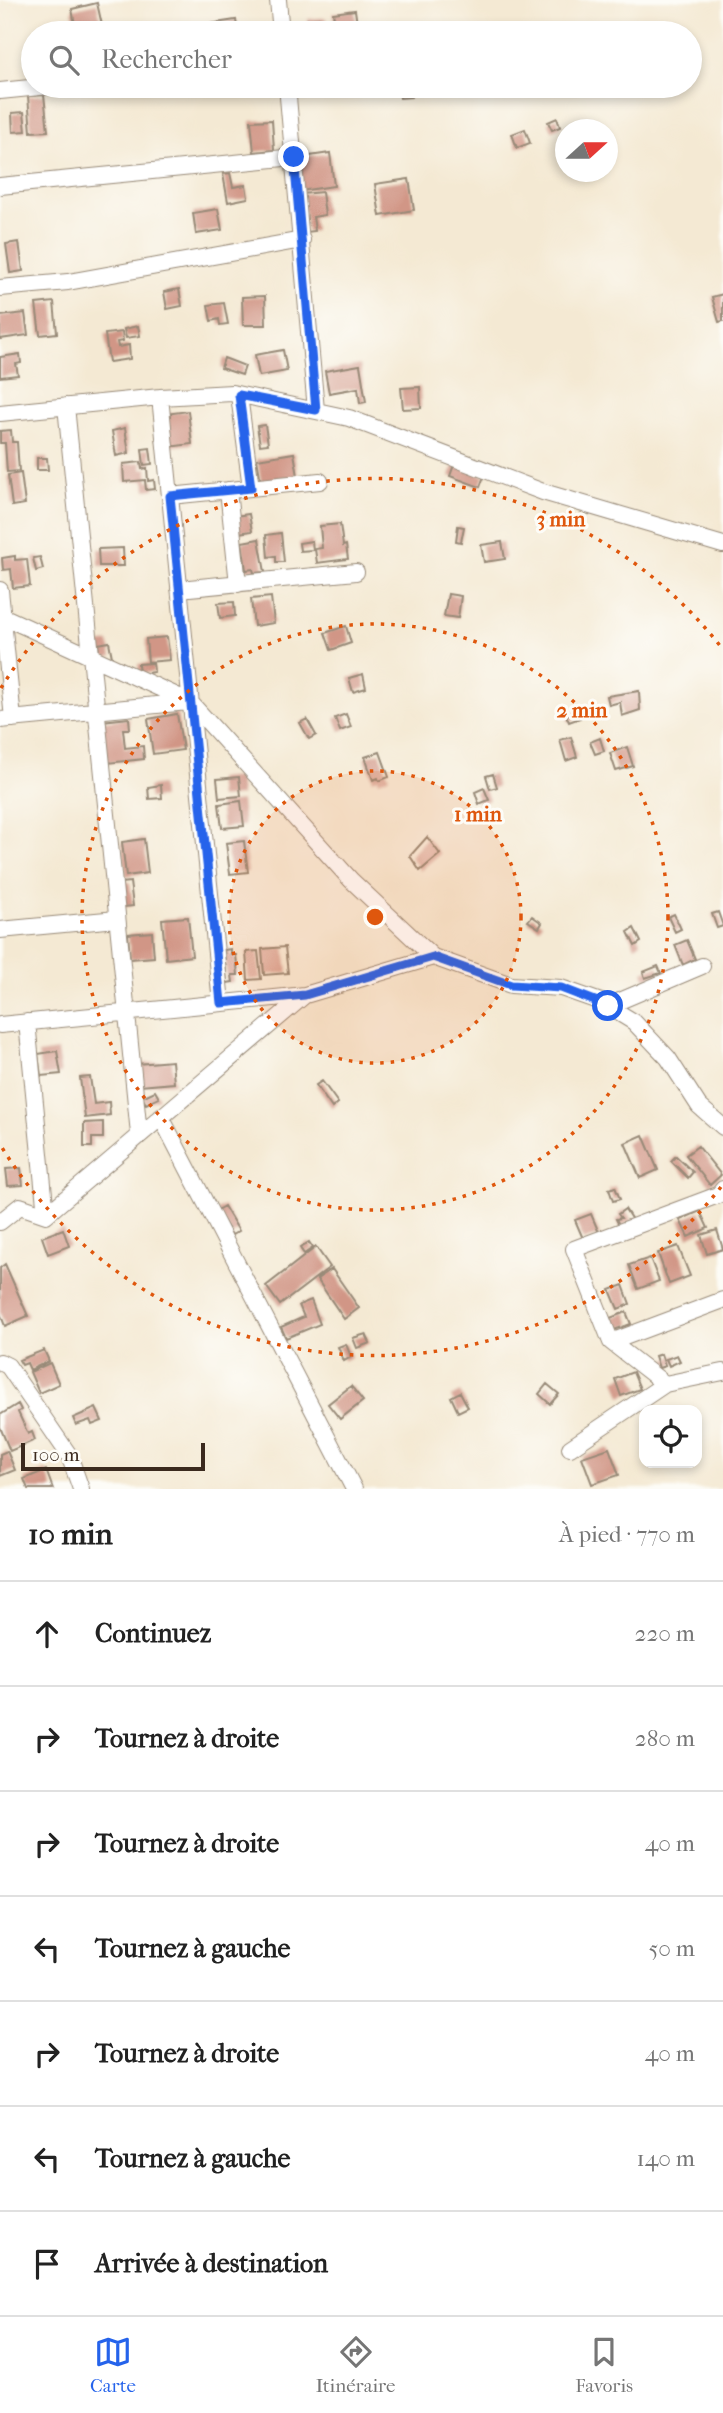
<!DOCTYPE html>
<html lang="fr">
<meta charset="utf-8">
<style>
:root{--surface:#fff;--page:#f2f2f2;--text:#222;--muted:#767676;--line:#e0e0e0;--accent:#2563eb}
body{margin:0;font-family:"IM FELL French Canon",serif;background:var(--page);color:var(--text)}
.controls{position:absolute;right:21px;bottom:21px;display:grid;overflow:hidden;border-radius:14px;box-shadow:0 4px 10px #0003}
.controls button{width:63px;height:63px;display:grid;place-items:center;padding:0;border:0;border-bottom:2px solid var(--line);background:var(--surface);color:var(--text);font:35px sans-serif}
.compass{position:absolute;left:555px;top:119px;width:63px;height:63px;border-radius:50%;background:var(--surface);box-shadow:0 4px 10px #0003;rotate:69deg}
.scale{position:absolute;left:21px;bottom:18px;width:184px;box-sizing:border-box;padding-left:7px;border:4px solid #3b2a1e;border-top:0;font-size:19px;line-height:24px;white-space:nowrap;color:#3b2a1e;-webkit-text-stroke:5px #fdfcf7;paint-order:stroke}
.stop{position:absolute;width:21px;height:21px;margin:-16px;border:5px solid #2563eb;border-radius:50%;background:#fff}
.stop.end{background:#2563eb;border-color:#fff;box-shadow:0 2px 7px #0008}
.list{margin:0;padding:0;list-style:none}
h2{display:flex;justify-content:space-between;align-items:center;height:91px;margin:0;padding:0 28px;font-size:30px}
h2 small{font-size:23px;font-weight:400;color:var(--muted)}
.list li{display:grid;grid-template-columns:46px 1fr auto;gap:21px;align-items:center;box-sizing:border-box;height:105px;padding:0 28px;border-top:2px solid var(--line)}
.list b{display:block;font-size:26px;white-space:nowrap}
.list em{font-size:23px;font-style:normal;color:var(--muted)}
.icon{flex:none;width:38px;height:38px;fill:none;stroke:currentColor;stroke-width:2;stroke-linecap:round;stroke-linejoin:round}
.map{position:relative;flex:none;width:723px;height:1489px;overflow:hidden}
.search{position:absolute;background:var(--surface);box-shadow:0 4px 10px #0003;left:21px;right:21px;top:21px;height:77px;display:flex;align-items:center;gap:18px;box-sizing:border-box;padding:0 24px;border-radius:38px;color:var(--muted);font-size:26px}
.sheet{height:826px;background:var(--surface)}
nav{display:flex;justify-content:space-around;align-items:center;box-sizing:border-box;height:98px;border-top:2px solid var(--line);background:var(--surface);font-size:19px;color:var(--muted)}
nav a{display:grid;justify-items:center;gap:4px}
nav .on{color:var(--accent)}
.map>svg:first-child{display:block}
.building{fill:#d19686}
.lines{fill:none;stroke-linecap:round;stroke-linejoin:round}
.minor-casing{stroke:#988a78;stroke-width:18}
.minor{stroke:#fff;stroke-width:16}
.route{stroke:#2563eb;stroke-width:9}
.ring{fill:none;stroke:#df570d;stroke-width:3.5;stroke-dasharray:3.5 7}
.centre{fill:#df570d;stroke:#fdfcf7;stroke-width:3.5}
.ring-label{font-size:21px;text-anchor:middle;font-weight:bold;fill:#df570d;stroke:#fdfcf7;stroke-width:6;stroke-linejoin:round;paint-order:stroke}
</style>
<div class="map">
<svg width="723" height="1489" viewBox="0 0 723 1489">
<rect width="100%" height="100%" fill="#fdfcf7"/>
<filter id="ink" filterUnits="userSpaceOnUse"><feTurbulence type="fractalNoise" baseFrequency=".0143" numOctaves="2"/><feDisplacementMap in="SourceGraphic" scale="14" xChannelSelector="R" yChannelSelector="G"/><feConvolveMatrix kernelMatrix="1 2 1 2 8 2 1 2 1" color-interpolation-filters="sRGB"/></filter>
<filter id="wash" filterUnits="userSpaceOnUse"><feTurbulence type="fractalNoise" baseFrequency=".00686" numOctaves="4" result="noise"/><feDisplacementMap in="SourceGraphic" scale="28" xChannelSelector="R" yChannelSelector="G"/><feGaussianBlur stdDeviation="1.57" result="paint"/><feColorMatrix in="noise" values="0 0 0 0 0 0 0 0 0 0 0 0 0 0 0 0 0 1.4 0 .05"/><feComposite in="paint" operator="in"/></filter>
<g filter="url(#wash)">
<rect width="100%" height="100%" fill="#f4e9d3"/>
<g id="blocks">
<path class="building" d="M97,3L102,25L76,30L72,9Z
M355,10L358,31L331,33L330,30L336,29L333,13Z
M326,18L327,33H309L308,19Z
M236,20L238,33H203L202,25Z
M384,86H409L411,97L400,98L398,88L384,90Z
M44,95L48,131L31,132L28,96Z
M24,112L26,131L13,132L12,113Z
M557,118L560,127L552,130L548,122Z
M272,120L274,150L254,152L251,121Z
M525,129L530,143L517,148L512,134Z
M330,153L334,186L300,191L296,158Z
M230,173L233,187L246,185L248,198L228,202L223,174Z
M409,179L414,210L380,216L375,184Z
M322,192L325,215L313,217L315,231L307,232L302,194Z
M218,209L222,230L196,234L193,213Z
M19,242L23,271L10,273L6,244Z
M179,289L182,306L167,309L164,292Z
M723,294V321L719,322L712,297Z
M265,296L266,325H243L242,297Z
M54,302L57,333L40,335L36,304Z
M224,303L228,324L220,325L219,319L211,321L208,305Z
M25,313L28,335L0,339V316Z
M138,326L140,336L126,338L124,329Z
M122,332L123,341L117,342L118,347L129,345L130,359L109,362L105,334Z
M283,350L287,371L259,376L255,355Z
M20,354L21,363L16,364L18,375L0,377V357Z
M224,358L245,366L242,375L221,368Z
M360,365L366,402L360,403L358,388L329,393L325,371Z
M420,387L421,408L403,409L401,388Z
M188,411L192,444L169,447L165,414Z
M265,425L268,444L260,445L257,426Z
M125,428L129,453L116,456L112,431Z
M11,430L12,442H17L19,471L7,472L5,443H0V431Z
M150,448L152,464L144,465L142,449Z
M294,453L298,476L261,482L257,459Z
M37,458H47L48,470H37Z
M141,462L142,469L147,468L148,481L154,480L155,489L146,490L145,480L124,482L123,464Z
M454,465L484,476L480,487L450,476Z
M21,473L25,504L12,506L8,475Z
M249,514L252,531L238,533L235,516Z
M340,524L343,546L346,545L348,559L317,563L315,549L322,548L320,526Z
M458,526L464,527L461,542L456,541Z
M281,533L284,562H276V556L268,557L266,535Z
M259,539L265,572L254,573L253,569L246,570L242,542Z
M312,541L313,550L300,551L299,543Z
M502,542L505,559L484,562L481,545Z
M123,548L124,566H99L98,549Z
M15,556V560L27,559L30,586L13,588L11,569L3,570L2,558Z
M40,557L43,569L36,571L33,558Z
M448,594L461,596L458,618L444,616Z
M271,597L274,623L254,626L251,599Z
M234,602L235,616L220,618L218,603Z
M346,626L351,643L331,650L325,633Z
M167,637L170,660L148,662L146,639Z
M109,642L112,657L100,659L98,644Z
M153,663L154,672L139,674L138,664Z
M363,674L366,688L353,692L349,678Z
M639,691L640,710L622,716L620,702L609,705L607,696Z
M577,711L580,718L569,722L566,715Z
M177,714L183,750L153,754L148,719Z
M346,714L351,727L340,731L335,718Z
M129,718L130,729H123L125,748L143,746L144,759L107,763L102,721Z
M307,719L316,735L309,739L300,723Z
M571,737L577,757L566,761L560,740Z
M600,738L604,751L595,754L590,742Z
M627,747L633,766L616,771L610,753Z
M380,752L389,777L379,781L378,778L373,780L365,757Z
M493,774L497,787L490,789L486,776Z
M239,777L241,796L219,798L217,779Z
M161,785L162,798L149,799L148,787Z
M484,788L489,800L479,804L475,792Z
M241,801L244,826L222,828L219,804Z
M427,837L440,854L420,871L410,856Z
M144,839L148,873L126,876L122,842Z
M244,841L248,872L230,874L226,843Z
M130,882L133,906L123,907L120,883Z
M718,912L723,926L717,928L712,914Z
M674,914L681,929L675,932L668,917Z
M532,916L542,923L539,928L528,921Z
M188,917L192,956L166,959L162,919Z
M634,928L641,942L635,946L628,932Z
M152,932L154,957L130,959L128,934Z
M687,940L695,959L683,965L675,945Z
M285,947L288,973L264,975L262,949Z
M231,949V955H236L238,975H232L233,982L227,983L224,950Z
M258,951L261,979L248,980L246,952Z
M658,966L661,973L645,978L643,972Z
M57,1051L61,1074L41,1076L38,1054Z
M172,1061L174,1083L140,1086L137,1064Z
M90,1077L94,1104L109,1102L110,1115L85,1118L80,1078Z
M322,1081L338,1103L332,1108L316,1085Z
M155,1091L159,1098L146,1104L142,1097Z
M103,1122V1138H92V1147H84V1123Z
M643,1135L658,1170L640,1178L625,1143Z
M698,1146L721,1175L710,1185L686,1155Z
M676,1156L693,1172L688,1178L671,1161Z
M21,1168L23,1185L8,1186L6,1169Z
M615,1187L620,1199L613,1201L609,1189Z
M224,1206L239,1231L232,1235L217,1210Z
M625,1209L632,1220L620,1227L616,1219L621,1218L618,1214Z
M700,1211L708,1228L688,1237L680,1220Z
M591,1214L600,1235L584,1241L575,1220Z
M63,1229L69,1246L48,1254L42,1237Z
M717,1230L723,1249L707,1254L701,1235Z
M309,1242L313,1248L304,1254L300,1248Z
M678,1246L690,1276L669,1284L658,1253Z
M316,1247L330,1267L280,1305L266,1286Z
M650,1258L659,1281L638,1289L629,1265Z
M5,1264L28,1316L5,1326L0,1313V1268Z
M332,1269L359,1308L344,1319L317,1279Z
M623,1285L630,1304L618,1309L610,1290Z
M311,1300L320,1324L286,1338L281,1327L304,1317L299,1305Z
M626,1312L631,1324L614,1330L610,1318Z
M366,1334L370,1343L357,1348L353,1338Z
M346,1344L351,1357L344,1361L338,1347Z
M44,1350L49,1361L30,1370L27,1363L22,1365L19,1360Z
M661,1354L665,1366L659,1368L655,1356Z
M677,1355L680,1361L669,1366L666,1359Z
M50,1363L59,1384L39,1393L30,1372Z
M633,1372L640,1389L621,1396L615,1379Z
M547,1384L559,1394L550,1404L539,1394Z
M351,1386L363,1401L340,1419L328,1404Z
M460,1392L468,1407L458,1412L451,1397Z
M18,1404L21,1410L18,1412L28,1434L32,1432L35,1440L10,1451L0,1427V1415Z
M96,1408L102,1421L92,1425L90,1420L76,1425L73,1418Z
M609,1448L619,1475L592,1484L582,1457Z
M7,1451L15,1470L0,1476V1454Z
M46,1470L53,1489H28L24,1479Z"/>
</g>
</g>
<g filter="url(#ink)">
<use href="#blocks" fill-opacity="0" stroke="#988a78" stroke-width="2"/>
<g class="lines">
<defs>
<path id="minor" d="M278,0L281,33
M287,86L316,410
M0,91L50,86
M0,186L294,157
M0,288L68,282L302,240
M239,395L251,488
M160,397L221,1003
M66,406L139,1134
M0,413L160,397L232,393L349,418L543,492L723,545
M228,490L238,584
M170,496L320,481
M179,589L356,572
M0,590L13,719
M0,615L190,702L351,880L433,957L511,985L561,988L601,1002L634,1022L668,1058L699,1106L723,1127
M0,720L188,702
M0,930L117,919
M608,1006L702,966
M27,1022L46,1215
M0,1025L305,995L433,957
M161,1117L354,1489
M0,1222L20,1206L46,1215L305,995
M611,1342L723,1300
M0,1362L8,1366L69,1455L81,1489
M665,1384L611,1342L574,1249L718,1195L723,1189
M570,1448L665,1384L723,1372"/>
</defs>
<use href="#minor" class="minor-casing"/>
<use href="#minor" class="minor"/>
</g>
</g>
<g class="lines" filter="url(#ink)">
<path class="route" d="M294,157L316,410L239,395L251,488L170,496L221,1003L305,995L433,957L511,985L561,988L608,1006"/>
</g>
<circle cx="375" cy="917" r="146" fill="#df570d" fill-opacity=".12"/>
<g class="ring">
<circle cx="375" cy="917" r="146"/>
<circle cx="375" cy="917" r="293"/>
<path d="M721 1187A439 439 0 0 1 1 1146M1 688A439 439 0 0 1 721 647"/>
</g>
<circle cx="375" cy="917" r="10" class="centre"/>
<g class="ring-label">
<text x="561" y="526">3 min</text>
<text x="582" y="717">2 min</text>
<text x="478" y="821">1 min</text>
</g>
</svg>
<div class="controls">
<button><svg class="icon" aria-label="locate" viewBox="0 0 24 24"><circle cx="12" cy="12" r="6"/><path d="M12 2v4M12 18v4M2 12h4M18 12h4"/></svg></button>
</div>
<svg class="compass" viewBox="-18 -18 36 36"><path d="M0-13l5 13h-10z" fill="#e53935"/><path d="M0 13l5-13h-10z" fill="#767676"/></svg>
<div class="scale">100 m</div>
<div class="stop" style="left:608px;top:1006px"></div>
<div class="stop end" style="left:294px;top:157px"></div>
<div class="search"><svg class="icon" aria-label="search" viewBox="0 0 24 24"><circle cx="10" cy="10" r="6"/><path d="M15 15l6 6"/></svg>Rechercher</div>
</div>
<section class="sheet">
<h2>10 min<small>À pied · 770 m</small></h2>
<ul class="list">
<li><svg class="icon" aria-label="ahead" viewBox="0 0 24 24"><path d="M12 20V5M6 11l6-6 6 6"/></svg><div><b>Continuez</b></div><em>220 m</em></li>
<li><svg class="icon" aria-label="right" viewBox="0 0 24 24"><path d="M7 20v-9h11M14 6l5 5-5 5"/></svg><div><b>Tournez à droite</b></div><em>280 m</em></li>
<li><svg class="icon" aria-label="right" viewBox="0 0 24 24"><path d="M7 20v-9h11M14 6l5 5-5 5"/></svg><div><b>Tournez à droite</b></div><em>40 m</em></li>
<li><svg class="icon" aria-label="left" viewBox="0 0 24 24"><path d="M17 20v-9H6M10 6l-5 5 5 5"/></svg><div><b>Tournez à gauche</b></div><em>50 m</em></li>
<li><svg class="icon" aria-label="right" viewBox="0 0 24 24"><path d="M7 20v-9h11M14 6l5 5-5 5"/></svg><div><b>Tournez à droite</b></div><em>40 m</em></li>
<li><svg class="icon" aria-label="left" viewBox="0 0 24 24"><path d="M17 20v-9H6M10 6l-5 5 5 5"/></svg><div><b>Tournez à gauche</b></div><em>140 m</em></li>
<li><svg class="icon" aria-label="arrive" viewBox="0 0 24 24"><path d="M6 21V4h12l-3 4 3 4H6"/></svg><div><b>Arrivée à destination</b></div></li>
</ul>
</section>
<nav>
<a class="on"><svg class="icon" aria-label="map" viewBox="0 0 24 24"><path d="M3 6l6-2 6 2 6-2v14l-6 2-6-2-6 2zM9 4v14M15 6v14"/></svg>Carte</a>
<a><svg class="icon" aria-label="directions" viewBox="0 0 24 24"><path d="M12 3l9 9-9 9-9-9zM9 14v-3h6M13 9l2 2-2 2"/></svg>Itinéraire</a>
<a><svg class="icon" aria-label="saved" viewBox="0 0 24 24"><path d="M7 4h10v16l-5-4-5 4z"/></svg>Favoris</a>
</nav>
